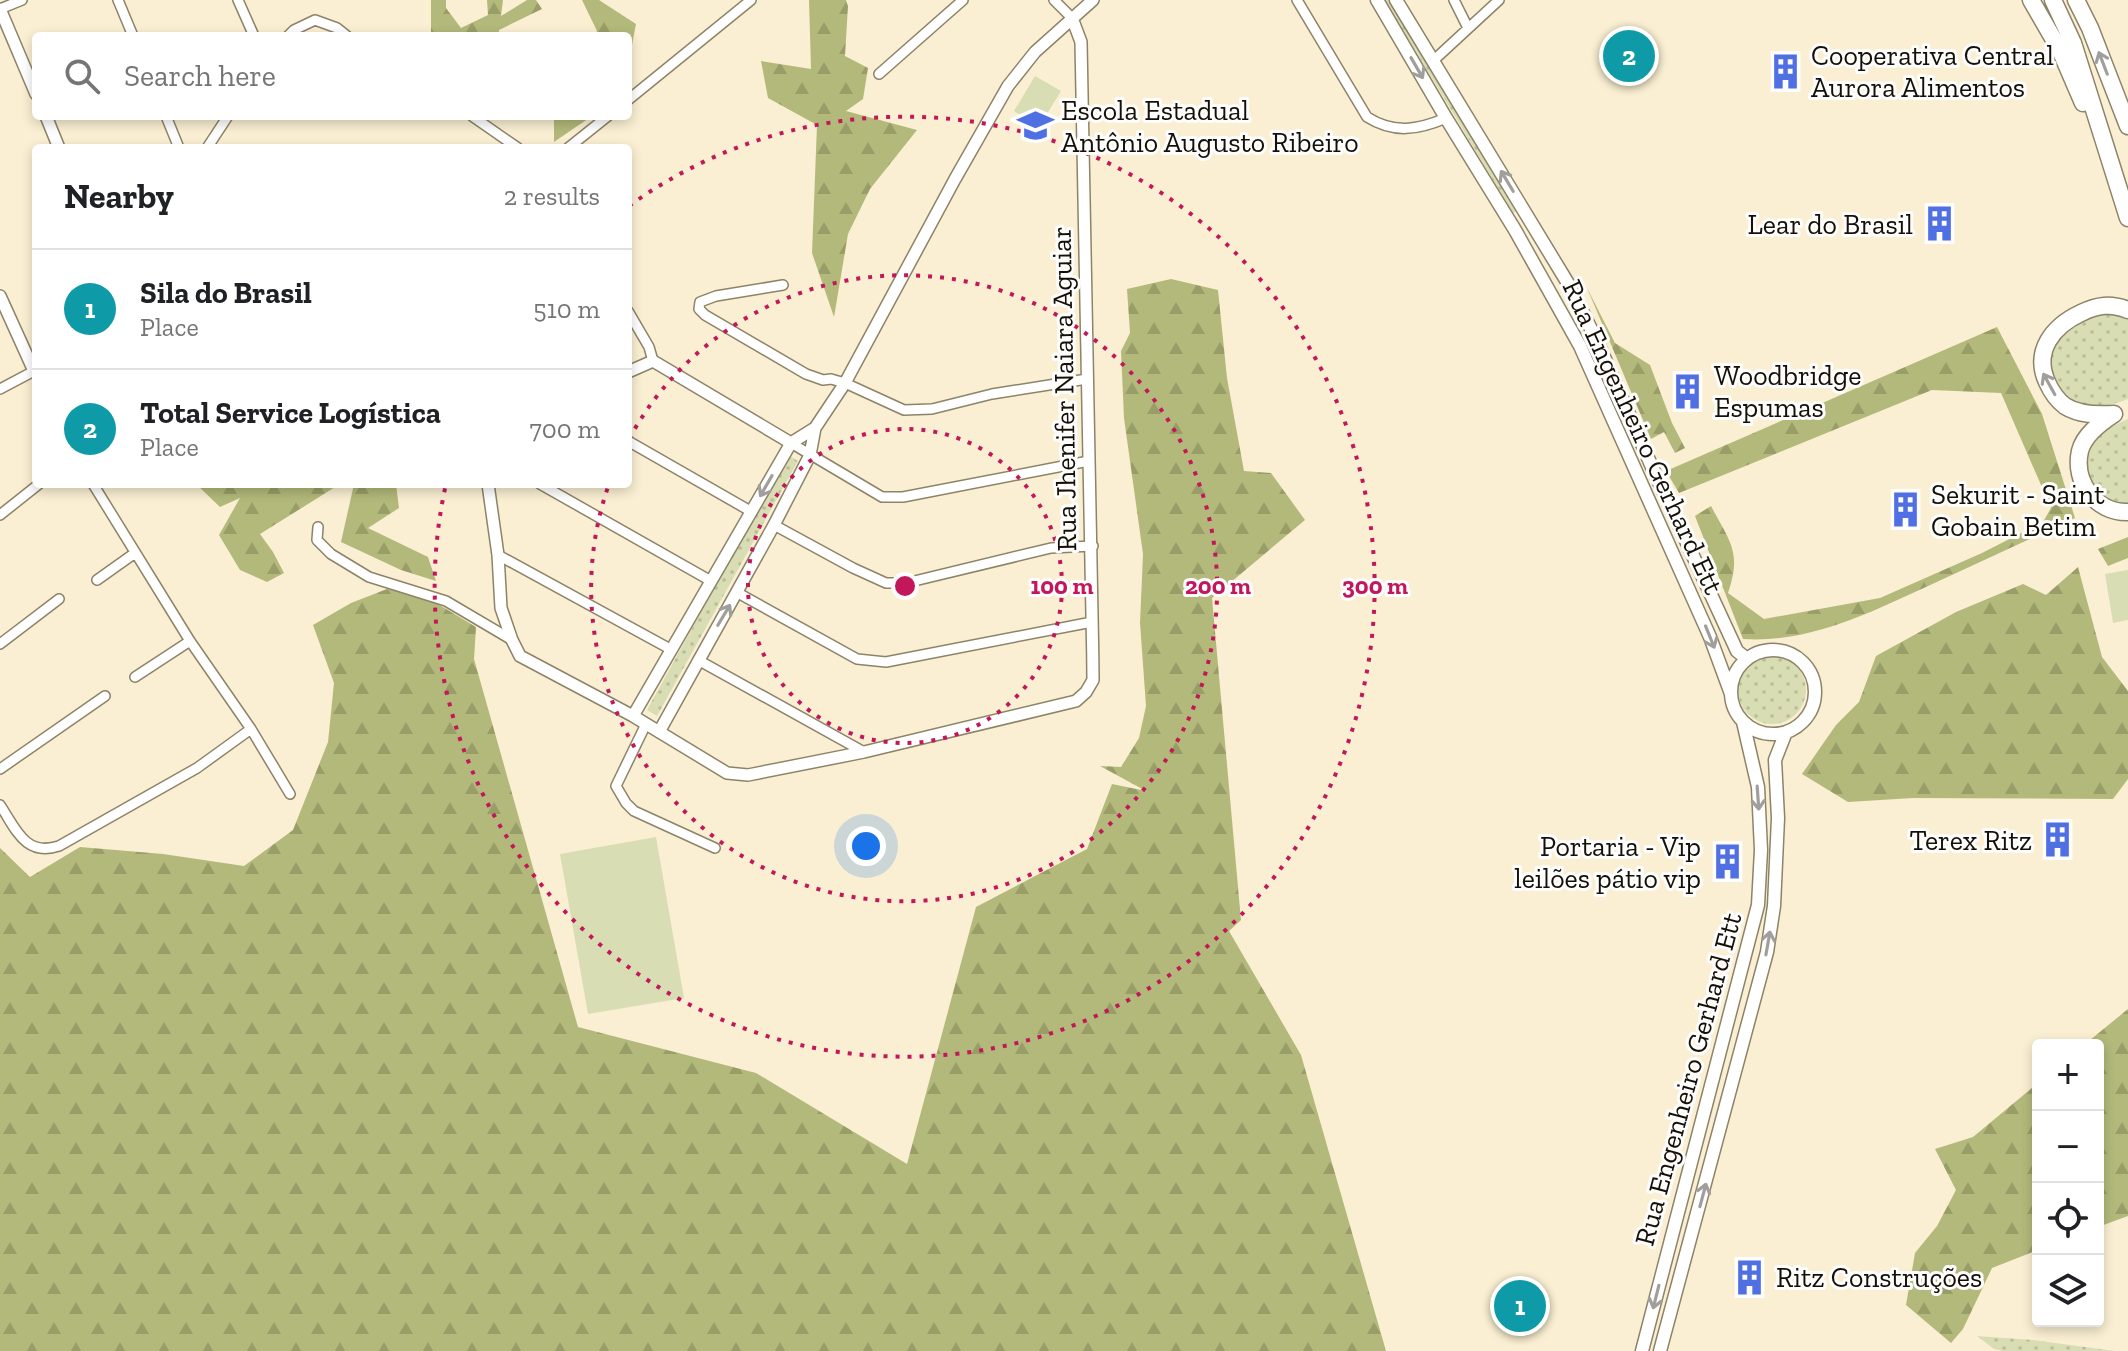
<!DOCTYPE html>
<meta charset="utf-8">
<style>
:root{--surface:#fff;--page:#f6f6f6;--text:#202124;--muted:#757577;--line:#e0e0e0;--accent:#506fe3}
body{margin:0;font-family:"Zilla Slab",serif;background:var(--page);color:var(--text)}
.controls{position:absolute;right:24px;bottom:24px;display:grid;overflow:hidden;border-radius:8px;box-shadow:0 4px 12px #0003}
.controls button{width:72px;height:72px;display:grid;place-items:center;padding:0;border:0;border-bottom:2px solid var(--line);background:var(--surface);color:var(--text);font:40px sans-serif}
.you{position:absolute;left:866px;top:846px;width:28px;height:28px;margin:-20px;border:6px solid #fff;border-radius:50%;background:#1a73e8;box-shadow:0 0 0 12px #1a73e833}
.badge{display:grid;place-items:center;width:52px;height:52px;border-radius:50%;background:var(--accent);color:#fff;font-size:26px;font-weight:700}
.pin{position:absolute;translate:-50% -50%;border:4px solid #fff;box-shadow:0 2px 8px #0006}
.list{margin:0;padding:0;list-style:none}
h2{display:flex;justify-content:space-between;align-items:center;height:104px;margin:0;padding:0 32px;font-size:34px}
h2 small{font-size:26px;font-weight:400;color:var(--muted)}
.list li{display:grid;grid-template-columns:52px 1fr auto;gap:24px;align-items:center;box-sizing:border-box;height:120px;padding:0 32px;border-top:2px solid var(--line)}
.list b{display:block;font-size:30px;white-space:nowrap}
.list p{margin:0;font-size:26px;white-space:nowrap;color:var(--muted)}
.list em{font-size:26px;font-style:normal;color:var(--muted)}
.icon{flex:none;width:44px;height:44px;fill:none;stroke:currentColor;stroke-width:2;stroke-linecap:round;stroke-linejoin:round}
.map{position:relative;flex:none;width:2128px;height:1351px;overflow:hidden}
.search{position:absolute;background:var(--surface);box-shadow:0 4px 12px #0003;left:32px;top:32px;width:600px;height:88px;display:flex;align-items:center;gap:20px;box-sizing:border-box;padding:0 28px;border-radius:8px;color:var(--muted);font-size:30px}
.panel{position:absolute;background:var(--surface);box-shadow:0 4px 12px #0003;left:32px;top:144px;width:600px;height:344px;border-radius:8px}
.map>svg:first-child{display:block}
.green{fill:url(#green-dots)}
.forest{fill:url(#forest-firs)}
.pitch{fill:#d9ddb3}
.lines{fill:none;stroke-linecap:round;stroke-linejoin:round}
.minor-casing{stroke:#8d8368;stroke-width:12}
.tertiary-casing{stroke:#8d8368;stroke-width:14}
.secondary-casing{stroke:#8d8368;stroke-width:15}
.motorway-casing{stroke:#8d8368;stroke-width:19}
.minor{stroke:#fff;stroke-width:9}
.tertiary{stroke:#fff;stroke-width:11}
.secondary{stroke:#fff;stroke-width:12}
.motorway{stroke:#fff;stroke-width:16}
.oneway{stroke:#a19f9b}
.ring{fill:none;stroke:#c2185b;stroke-width:4;stroke-dasharray:4 8}
.labels{text-anchor:middle;dominant-baseline:central;stroke-width:6;stroke-linejoin:round;paint-order:stroke}
.poi-label{font-size:28px;fill:#141006;stroke:#fdfdfd;text-anchor:start}
.street-label{font-size:28px;fill:#141006;stroke:#fdfdfd}
.centre{fill:#c2185b;stroke:#fdfdfd;stroke-width:4}
.ring-label{font-size:24px;text-anchor:middle;font-weight:bold;fill:#c2185b;stroke:#fdfdfd;stroke-width:6;stroke-linejoin:round;paint-order:stroke}
</style>
<div class="map">
<svg width="2128" height="1351" viewBox="0 0 2128 1351">
<defs>
<pattern id="green-dots" width="8" height="8" patternUnits="userSpaceOnUse" patternTransform="scale(2)"><rect width="8" height="8" fill="#d9ddb3"/><path d="M2 2h.1M6 6h.1" fill="none" stroke="#b9bd98" stroke-width="1.8" stroke-linecap="round"/></pattern>
<pattern id="forest-firs" width="22" height="20" patternUnits="userSpaceOnUse" patternTransform="scale(2)"><rect width="22" height="20" fill="#b3b97a"/><path d="M5 1l3.5 6h-7zM16 11l3.5 6h-7z" fill="#999e68"/></pattern>
</defs>
<rect width="100%" height="100%" fill="#faefd2"/>
<path class="green" d="M1385,0H1392L1519,210L1513,213Z
M2095,312L2128,315V399C2091,412 2089,410 2056,392L2048,364L2056,343L2067,328Z
M2128,419V508L2104,499L2087,478L2086,455L2098,433Z
M788,455L798,461L657,716L647,710Z
M1738 690a34 34 0 1 1 68 0a34 34 0 1 1-68 0Z
M1977,1336L2033,1340L2115,1351H2003L1994,1349Z"/>
<path class="forest" d="M431,0H446V8L461,28L488,15L487,0H503L501,16L527,0H536L542,9L499,30V36H431Z
M582,0H599L636,24L628,66V36H594L597,31Z
M809,0H846L848,6L845,56L868,68L863,99L846,111L917,130L870,189L848,234L834,317L812,253L817,125L768,98L761,61L811,69Z
M554,116H592L554,142Z
M1171,279L1218,290L1227,378L1244,471L1271,473L1305,520L1212,598L1241,920L1229,931L1301,1055L1386,1351H0V848L30,877L80,847L163,854L244,866L293,830L328,742L334,683L313,625L351,603L387,589L428,598L476,627L474,659L578,1027L756,1073L907,1164L976,907L1087,849L1112,784L1146,791L1100,766L1121,767L1139,738L1146,706L1140,623L1143,554L1124,418L1121,351L1130,333L1127,289Z
M1587,288L1615,343L1650,365L1672,423L1685,448L1675,453L1664,432L1651,439Z
M1997,327L2042,414L2075,518C2030,539 1986,559 1941,580C1879,608 1813,644 1743,639L1695,516L1711,506C1730,542 1742,552 1728,593L1764,619L1880,598L1982,553L2043,522L2051,508L2001,393L1932,390L1679,493L1666,471Z
M196,484H340L260,534L273,552L284,573L267,582L240,570L219,535L240,498L220,507Z
M354,484H396L399,508L368,528L428,557L436,581L401,570L341,542Z
M2128,537V558L2108,566L2098,549Z
M2078,567L2102,657L2128,691V779L2113,799L1913,798L1848,802L1802,774L1836,725L1859,702L1876,656L1956,612L2023,584L2046,595Z
M2128,1009V1216L2098,1227V1045H2084Z
M2038,1083V1250L1992,1268L1963,1329L1951,1343L1906,1305L1915,1253L1937,1226L1956,1190L1935,1149L1973,1137Z"/>
<path class="pitch" d="M1035,76L1061,91L1039,127L1014,111Z
M2128,570V620L2113,623L2105,574Z
M656,837L684,998L588,1014L560,854Z"/>
<g class="lines">
<defs>
<path id="minor" d="M118,0L133,36
M238,0L254,36
M1054,0L1072,18
M1297,0L1367,117C1394,134 1418,130 1446,118
M1454,0L1468,28
M0,9L22,0
M288,36L294,30L315,20L337,28L347,36
M1434,60L1499,0
M879,74L963,0
M628,100L751,0
M166,116L179,148
M472,116L518,148
M207,148L228,116
M568,148L608,116
M783,285L716,296L700,302L699,309L705,315L806,374L823,380L831,379L845,383L904,410L932,409L992,394L1087,379
M628,311L649,347L653,361
M0,389L34,371L36,375
M628,441L752,512
M791,443L882,497H903L1089,461
M93,484L190,641L251,729L290,794
M540,484L711,581
M0,515L39,484
M774,525L853,568L886,583H906L1051,548L1093,546
M318,527L317,540L331,554L369,577L446,601L512,640
M498,555L672,650
M97,580L135,553
M738,593L857,659L886,662L1092,622
M0,644L59,599
M698,660L864,752
M135,677L190,641
M646,724L616,786L626,803L634,811L715,848
M0,769L105,696
M0,805C16,829 25,857 59,846L197,768L251,729"/>
<path id="tertiary" d="M0,9L36,94
M46,116L59,148
M0,296L34,371L36,370
M628,372L653,361L791,443
M488,484L498,555L501,608L512,640L520,656L633,716L727,773L748,775L864,752L1076,701L1086,692L1093,680C1091,467 1085,254 1081,42L1072,18
M633,716L791,443L815,428L845,383L955,179L1008,86L1035,52L1093,0
M659,732L774,525L810,455L815,428"/>
<path id="secondary" d="M1377,0L1446,118L1515,230L1580,346L1710,637L1731,694
M1396,0L1569,285L1597,341L1652,467L1737,651L1747,659
M1731 692a42 42 0 1 1 84 0a42 42 0 1 1-84 0Z
M1642,1351L1758,905L1761,850L1758,787L1743,722
M1660,1351L1767,952L1774,906L1778,818L1775,760L1786,732"/>
<path id="motorway" d="M2031,0L2061,52L2083,103
M2053,0L2073,43L2128,218
M2076,0L2090,28L2128,126
M2114,414C2098,415 2079,415 2065,406C2057,400 2051,391 2047,382C2033,351 2053,326 2081,313C2097,305 2111,303 2128,310
M2114,414C2100,423 2084,435 2080,451C2073,482 2096,513 2128,512"/>
</defs>
<use href="#minor" class="minor-casing"/>
<use href="#tertiary" class="tertiary-casing"/>
<use href="#secondary" class="secondary-casing"/>
<use href="#motorway" class="motorway-casing"/>
<use href="#minor" class="minor"/>
<use href="#tertiary" class="tertiary"/>
<use href="#secondary" class="secondary"/>
<use href="#motorway" class="motorway"/>
</g>
<defs><path id="oneway-shaft" d="M-6 0H5M1.5-3L5.5 0L1.5 3" fill="none" stroke-width="1.6" stroke-linecap="round" stroke-linejoin="round" transform="scale(2)"/></defs>
<g class="oneway">
<use href="#oneway-shaft" transform="translate(2103 63) rotate(-111)"/>
<use href="#oneway-shaft" transform="translate(1417 68) rotate(60)"/>
<use href="#oneway-shaft" transform="translate(1507 181) rotate(-121)"/>
<use href="#oneway-shaft" transform="translate(2049 384) rotate(-119)"/>
<use href="#oneway-shaft" transform="translate(766 486) rotate(120)"/>
<use href="#oneway-shaft" transform="translate(724 615) rotate(-59)"/>
<use href="#oneway-shaft" transform="translate(1710 637) rotate(68)"/>
<use href="#oneway-shaft" transform="translate(1758 798) rotate(86)"/>
<use href="#oneway-shaft" transform="translate(1768 943) rotate(-80)"/>
<use href="#oneway-shaft" transform="translate(1703 1195) rotate(-75)"/>
<use href="#oneway-shaft" transform="translate(1656 1297) rotate(104)"/>
</g>
<g class="ring">
<circle cx="905" cy="586" r="157"/>
<path d="M629 439A313 313 0 1 1 609 484"/>
<path d="M629 206A470 470 0 1 1 446 484"/>
</g>
<defs>
<symbol id="building-bare" viewBox="-9 -9 18 18"><path d="M-4-6H4V6H1V3H-1V6H-4ZM-2.5-4.3h1.7v1.8h-1.7ZM.8-4.3h1.7v1.8H.8ZM-2.5-1h1.7V.8h-1.7ZM.8-1h1.7V.8H.8Z" fill="#506fe3" stroke="#fdfdfd" stroke-width="2.5" paint-order="stroke"/></symbol>
<symbol id="school-bare" viewBox="-9 -9 18 18"><path d="M0-5L7-2L0 1L-7-2ZM-4 1L0 2.5L4 1V4Q0 6-4 4Z" fill="#506fe3" stroke="#fdfdfd" stroke-width="2.5" paint-order="stroke"/></symbol>
</defs>
<g fill-rule="evenodd">
<use href="#building-bare" x="1760" y="46" width="51" height="51"/>
<use href="#school-bare" x="1010" y="100" width="51" height="51"/>
<use href="#building-bare" x="1914" y="198" width="51" height="51"/>
<use href="#building-bare" x="1662" y="366" width="51" height="51"/>
<use href="#building-bare" x="1880" y="484" width="51" height="51"/>
<use href="#building-bare" x="2032" y="814" width="51" height="51"/>
<use href="#building-bare" x="1702" y="836" width="51" height="51"/>
<use href="#building-bare" x="1724" y="1252" width="51" height="51"/>
</g>
<g class="labels">
<g class="poi-label">
<text x="1811" y="55">Cooperativa Central<tspan x="1811" dy="32">Aurora Alimentos</tspan></text>
<text x="1061" y="110">Escola Estadual<tspan x="1061" dy="32">Antônio Augusto Ribeiro</tspan></text>
<text x="1913" y="224" text-anchor="end">Lear do Brasil</text>
<text x="1714" y="375">Woodbridge<tspan x="1714" dy="32">Espumas</tspan></text>
<text x="1931" y="494">Sekurit - Saint<tspan x="1931" dy="32">Gobain Betim</tspan></text>
<text x="2032" y="840" text-anchor="end">Terex Ritz</text>
<text x="1701" y="846" text-anchor="end">Portaria - Vip<tspan x="1701" dy="32">leilões pátio vip</tspan></text>
<text x="1776" y="1277">Ritz Construções</text>
</g>
<g class="street-label">
<text transform="translate(1064 389) rotate(-91)">Rua Jhenifer Naiara Aguiar</text>
<text transform="translate(1643 437) rotate(65)">Rua Engenheiro Gerhard Ett</text>
<text transform="translate(1688 1079) rotate(-75)">Rua Engenheiro Gerhard Ett</text>
</g>
</g>
<circle cx="905" cy="586" r="12" class="centre"/>
<g class="ring-label">
<text x="1062" y="594">100 m</text>
<text x="1218" y="594">200 m</text>
<text x="1375" y="594">300 m</text>
</g>
</svg>
<div class="controls">
<button>+</button>
<button>−</button>
<button><svg class="icon" aria-label="locate" viewBox="0 0 24 24"><circle cx="12" cy="12" r="6"/><path d="M12 2v4M12 18v4M2 12h4M18 12h4"/></svg></button>
<button><svg class="icon" aria-label="layers" viewBox="0 0 24 24"><path d="M12 4l9 5-9 5-9-5zM3 14l9 5 9-5"/></svg></button>
</div>
<div class="you"></div>
<div class="pin badge" style="left:1520px;top:1306px;background:#0f9aa8">1</div>
<div class="pin badge" style="left:1629px;top:56px;background:#0f9aa8">2</div>
<div class="search"><svg class="icon" aria-label="search" viewBox="0 0 24 24"><circle cx="10" cy="10" r="6"/><path d="M15 15l6 6"/></svg>Search here</div>
<section class="panel">
<h2>Nearby<small>2 results</small></h2>
<ul class="list">
<li><span class="badge" style="background:#0f9aa8">1</span><div><b>Sila do Brasil</b><p>Place</p></div><em>510 m</em></li>
<li><span class="badge" style="background:#0f9aa8">2</span><div><b>Total Service Logística</b><p>Place</p></div><em>700 m</em></li>
</ul>
</section>
</div>
